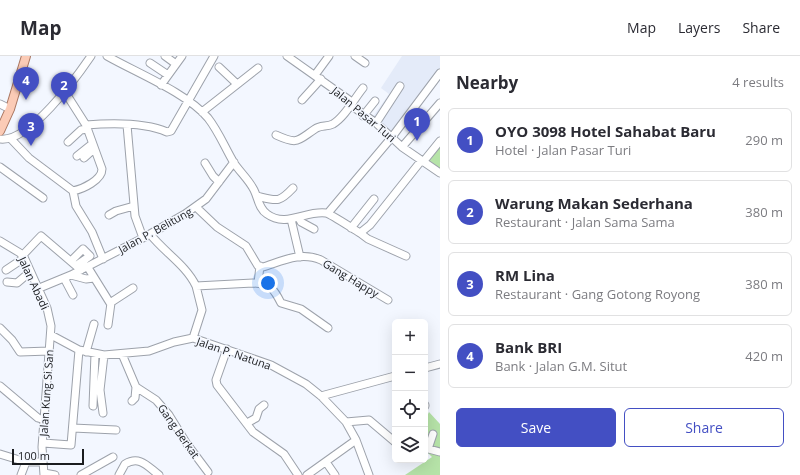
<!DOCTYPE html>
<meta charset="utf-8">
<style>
:root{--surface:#fff;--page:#f7f7f7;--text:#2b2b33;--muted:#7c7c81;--line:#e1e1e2;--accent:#434fc3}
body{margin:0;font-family:"Open Sans",sans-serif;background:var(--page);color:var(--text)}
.controls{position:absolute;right:12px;bottom:12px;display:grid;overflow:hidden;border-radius:6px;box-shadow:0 4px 16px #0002}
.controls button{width:36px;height:36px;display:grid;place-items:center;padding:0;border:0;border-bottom:1px solid var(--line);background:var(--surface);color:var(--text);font:20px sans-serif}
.scale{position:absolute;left:12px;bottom:10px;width:72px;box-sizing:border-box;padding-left:4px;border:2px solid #1a1c1f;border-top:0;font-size:11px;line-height:14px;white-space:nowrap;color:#1a1c1f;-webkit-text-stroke:3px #f3f7ff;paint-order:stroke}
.you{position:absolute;left:268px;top:227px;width:14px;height:14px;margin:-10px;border:3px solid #fff;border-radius:50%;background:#1a73e8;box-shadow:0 0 0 6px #1a73e833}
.badge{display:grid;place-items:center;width:26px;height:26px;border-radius:50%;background:var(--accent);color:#fff;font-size:13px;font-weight:700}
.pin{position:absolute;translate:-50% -33px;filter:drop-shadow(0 1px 2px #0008)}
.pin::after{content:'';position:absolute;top:21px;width:14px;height:12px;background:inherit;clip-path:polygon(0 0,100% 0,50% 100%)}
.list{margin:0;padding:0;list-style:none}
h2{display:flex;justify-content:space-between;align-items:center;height:52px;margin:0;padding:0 16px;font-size:17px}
h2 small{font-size:13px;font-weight:400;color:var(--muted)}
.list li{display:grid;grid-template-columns:26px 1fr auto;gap:12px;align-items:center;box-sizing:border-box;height:64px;margin:0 8px 8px;padding:0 8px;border:1px solid var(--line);border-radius:6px}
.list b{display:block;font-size:15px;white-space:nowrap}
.list p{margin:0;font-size:13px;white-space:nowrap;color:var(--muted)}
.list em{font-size:13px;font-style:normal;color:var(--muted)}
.actions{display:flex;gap:8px;padding:12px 16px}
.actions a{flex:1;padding:9px 0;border:1px solid var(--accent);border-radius:6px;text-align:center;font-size:14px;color:var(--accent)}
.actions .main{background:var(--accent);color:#fff}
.icon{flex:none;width:22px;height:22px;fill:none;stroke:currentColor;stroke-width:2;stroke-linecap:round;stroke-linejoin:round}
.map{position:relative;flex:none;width:440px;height:419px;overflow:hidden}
header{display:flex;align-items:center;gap:24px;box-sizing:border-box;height:56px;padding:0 20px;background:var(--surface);border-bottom:1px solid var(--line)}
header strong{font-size:19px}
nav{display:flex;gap:22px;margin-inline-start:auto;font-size:14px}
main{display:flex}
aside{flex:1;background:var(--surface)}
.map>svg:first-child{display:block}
.built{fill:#e4ebf9}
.green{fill:#b6e3a8}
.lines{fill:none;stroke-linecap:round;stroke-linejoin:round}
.minor-casing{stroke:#9da2ab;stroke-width:9}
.major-casing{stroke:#aa7762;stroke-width:10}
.minor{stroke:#fff;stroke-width:7}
.major{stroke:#fbcbb6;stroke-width:8}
.labels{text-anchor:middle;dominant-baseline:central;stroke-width:3;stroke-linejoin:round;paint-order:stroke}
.street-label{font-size:11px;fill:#1a1c1f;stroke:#f3f7ff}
</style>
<header>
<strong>Map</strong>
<nav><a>Map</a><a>Layers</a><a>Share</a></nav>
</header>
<main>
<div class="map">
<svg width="440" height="419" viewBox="0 0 440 419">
<rect width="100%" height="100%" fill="#f3f7ff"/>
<path class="built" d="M402,0H440V14L391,79L372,62L389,38L381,32Z"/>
<path class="green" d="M440,90V115L428,105Z
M429,356L440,368V419H405L432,401L425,394V364Z"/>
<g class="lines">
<defs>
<path id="minor" d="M107,0C137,17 187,37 208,62C219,76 225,92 234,107C240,116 249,124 254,134C258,142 259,153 267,158C286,172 306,154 326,157C331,158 353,173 360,177L370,169L421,105
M165,0L176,8
M287,0L352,46V50L376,67L402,91L440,117
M355,0L365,7
M150,7L168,19
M219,11L237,28
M315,19L329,0
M161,29L182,0
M302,44L321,23
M0,48L10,53
M202,56L258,12
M363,60L375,45
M376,67L400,30
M86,69C111,67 144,66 167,76L171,75L214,0
M127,69L135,160L143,182
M276,79C298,89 297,85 315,73C320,69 327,71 333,68C345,61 354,43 363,32
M0,83C29,87 76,22 91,0
M11,83L29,102L73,135C83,133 102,124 102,113L86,69L65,36
M68,86L81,74L87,73
M402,91L440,47
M77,100L92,88
M84,102L94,93
M423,106L440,85
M205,107L213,120L219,126
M0,111L43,142
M73,135L76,150L92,176L103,203
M257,140C277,145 279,147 293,132
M196,151L217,171L246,190L258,210L263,211C282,205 301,195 321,204L388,244
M328,157L392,81L440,17
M109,159L116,155L134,150
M299,162L301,166L314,173
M291,163L300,201
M351,172L374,143
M360,177L368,183L406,200
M150,178C164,196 186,209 196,230L253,227C271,228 274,233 281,247L301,253L328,272
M0,185L20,197L24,201L47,252L51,270L42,391L44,419
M22,200L41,180L81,214
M72,204L83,193L90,200L77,209
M87,210L110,247L133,232
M6,214L21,204
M71,219L86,223L94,222
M64,222L73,239
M7,226L17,227L30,216
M258,227L260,210
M37,233L71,219L143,182L185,158L206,143L234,106
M108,269L111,247
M0,272L12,284L20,296L49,295
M51,279L79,294L104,299L149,295L174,286L193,282L271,309L306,328L321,340L346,366L356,384L369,419
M193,282L202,254L196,230
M227,293L216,324L217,329L253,376L284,398L298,419
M86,296L94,268
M122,298L136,331L156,344L169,359L187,388L208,416
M425,312L440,308
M0,330L38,362L45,364
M321,340L395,320
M132,345L135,342L136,331
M425,349V350
M93,350L95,298
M103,357L100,334L104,299
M346,366L369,364L395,386
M247,367L256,362L259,353L264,349
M73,372L116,374
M43,387L71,389L79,294
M425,392L440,396
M428,393L433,378
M0,398L26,406
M326,406L335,419
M44,417L55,419
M21,419L26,406H43
M81,419L113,401
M119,419L125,408C140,399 148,411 159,419
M307,419L356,384"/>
<path id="major" d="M0,75L10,53L26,0"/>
</defs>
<use href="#minor" class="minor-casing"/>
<use href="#major" class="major-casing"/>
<use href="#minor" class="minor"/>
<use href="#major" class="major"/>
</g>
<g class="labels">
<g class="street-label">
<text transform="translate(364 58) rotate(40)">Jalan Pasar Turi</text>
<text transform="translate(155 174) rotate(-29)">Jalan P. Belitung</text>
<text transform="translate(351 222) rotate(31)">Gang Happy</text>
<text transform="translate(34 227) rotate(65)">Jalan Abadi</text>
<text transform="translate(234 297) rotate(19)">Jalan P. Natuna</text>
<text transform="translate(46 337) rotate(-86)">Jalan Kung Si San</text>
<text transform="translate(179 375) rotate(55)">Gang Berkat</text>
</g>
</g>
</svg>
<div class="controls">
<button>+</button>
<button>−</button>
<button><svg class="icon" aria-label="locate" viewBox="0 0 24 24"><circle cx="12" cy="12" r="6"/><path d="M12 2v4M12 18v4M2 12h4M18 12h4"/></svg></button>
<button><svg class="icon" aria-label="layers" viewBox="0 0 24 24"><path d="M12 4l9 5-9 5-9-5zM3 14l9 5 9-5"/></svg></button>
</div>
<div class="scale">100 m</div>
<div class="you"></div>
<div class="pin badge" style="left:417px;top:85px">1</div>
<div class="pin badge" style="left:64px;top:49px">2</div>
<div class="pin badge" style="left:31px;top:90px">3</div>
<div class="pin badge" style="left:26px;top:44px">4</div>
</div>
<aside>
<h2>Nearby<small>4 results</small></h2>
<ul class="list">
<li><span class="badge">1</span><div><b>OYO 3098 Hotel Sahabat Baru</b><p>Hotel · Jalan Pasar Turi</p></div><em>290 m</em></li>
<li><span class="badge">2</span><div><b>Warung Makan Sederhana</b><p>Restaurant · Jalan Sama Sama</p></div><em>380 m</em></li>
<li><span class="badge">3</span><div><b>RM Lina</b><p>Restaurant · Gang Gotong Royong</p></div><em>380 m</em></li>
<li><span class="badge">4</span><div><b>Bank BRI</b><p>Bank · Jalan G.M. Situt</p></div><em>420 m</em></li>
</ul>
<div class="actions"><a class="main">Save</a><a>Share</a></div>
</aside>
</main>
